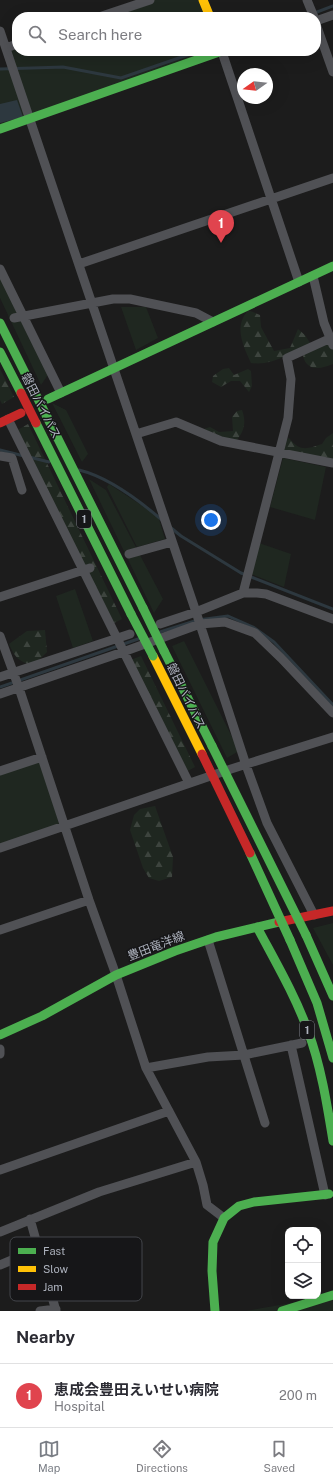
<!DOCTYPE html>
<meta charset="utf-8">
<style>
:root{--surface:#fff;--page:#f7f7f7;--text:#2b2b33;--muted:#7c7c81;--line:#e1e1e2;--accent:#7a7e85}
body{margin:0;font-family:"Public Sans","Noto Sans JP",sans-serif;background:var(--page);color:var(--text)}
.controls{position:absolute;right:12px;bottom:12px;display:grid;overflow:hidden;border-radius:8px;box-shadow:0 4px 16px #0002}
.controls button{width:36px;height:36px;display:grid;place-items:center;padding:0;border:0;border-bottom:1px solid var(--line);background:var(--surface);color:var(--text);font:20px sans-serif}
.compass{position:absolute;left:237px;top:68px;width:36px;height:36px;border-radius:50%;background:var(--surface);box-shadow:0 4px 16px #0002;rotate:255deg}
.you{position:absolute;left:211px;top:520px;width:14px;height:14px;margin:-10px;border:3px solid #fff;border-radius:50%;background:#1a73e8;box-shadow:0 0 0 6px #1a73e833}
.badge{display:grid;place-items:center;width:26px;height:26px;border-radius:50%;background:var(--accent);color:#fff;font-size:13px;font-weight:700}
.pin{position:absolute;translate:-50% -33px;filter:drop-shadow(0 1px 2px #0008)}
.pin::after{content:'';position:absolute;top:21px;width:14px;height:12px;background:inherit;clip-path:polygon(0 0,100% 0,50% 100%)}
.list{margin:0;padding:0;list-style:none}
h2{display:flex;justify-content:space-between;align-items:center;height:52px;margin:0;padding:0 16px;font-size:17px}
h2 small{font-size:13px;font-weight:400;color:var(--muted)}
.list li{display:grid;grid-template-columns:26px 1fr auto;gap:12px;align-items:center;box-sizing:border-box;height:64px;padding:0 16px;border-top:1px solid var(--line)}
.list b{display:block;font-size:15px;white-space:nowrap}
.list p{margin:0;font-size:13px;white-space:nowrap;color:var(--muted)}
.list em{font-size:13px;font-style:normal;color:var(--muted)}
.icon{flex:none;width:22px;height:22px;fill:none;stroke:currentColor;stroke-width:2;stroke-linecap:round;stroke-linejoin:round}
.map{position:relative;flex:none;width:333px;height:1311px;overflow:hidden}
.search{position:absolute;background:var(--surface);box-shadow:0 4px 16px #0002;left:12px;right:12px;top:12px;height:44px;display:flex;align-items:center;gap:10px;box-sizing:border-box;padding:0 14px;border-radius:16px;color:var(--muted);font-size:15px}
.sheet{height:116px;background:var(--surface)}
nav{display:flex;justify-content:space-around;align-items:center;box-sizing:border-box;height:56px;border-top:1px solid var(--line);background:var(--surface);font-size:11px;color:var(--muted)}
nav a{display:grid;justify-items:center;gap:2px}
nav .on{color:var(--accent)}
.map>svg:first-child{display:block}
.grass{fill:#1f2720}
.forest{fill:url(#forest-firs)}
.water{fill:#2d383f}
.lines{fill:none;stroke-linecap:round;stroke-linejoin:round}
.stream{stroke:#2d383f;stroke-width:3}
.street{stroke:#505155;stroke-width:9}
.fast{stroke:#4caf50;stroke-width:9}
.slow{stroke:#ffc107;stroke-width:9}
.jam{stroke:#c62828;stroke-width:9}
.fast-bridge{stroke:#4caf50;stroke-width:9}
.jam-bridge{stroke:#c62828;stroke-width:9}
.labels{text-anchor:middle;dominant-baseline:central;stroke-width:3;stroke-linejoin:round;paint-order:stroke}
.shield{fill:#161618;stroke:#80838c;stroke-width:1}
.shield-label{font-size:11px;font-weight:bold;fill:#adb2bd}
.street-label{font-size:12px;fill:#adb2bd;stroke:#161618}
.key{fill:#161618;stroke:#43454a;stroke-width:1}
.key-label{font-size:11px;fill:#adb2bd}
</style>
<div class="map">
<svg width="333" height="1311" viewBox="0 0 333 1311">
<defs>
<pattern id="forest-firs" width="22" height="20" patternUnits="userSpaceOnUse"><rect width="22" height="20" fill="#1f2720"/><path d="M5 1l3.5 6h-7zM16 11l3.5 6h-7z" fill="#3d443e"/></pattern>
</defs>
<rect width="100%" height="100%" fill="#1c1c1c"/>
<path class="grass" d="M150,0H203L210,17H99Z
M17,44V51H222L33,118L6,48Z
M9,68L30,119L0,127V69Z
M0,275L50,372L41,385L0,298Z
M121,307H146L158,338L136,350Z
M52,403L66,410L88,454L82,462Z
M283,458L326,467L315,520L270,507Z
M89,479L106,490L163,599L154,613Z
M109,484L158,516L165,539L137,547L107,487Z
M259,543L291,554L284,587L251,574Z
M75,589L93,641L73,648L56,596Z
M184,641L239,751L227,758L172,646Z
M42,757L60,828L0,845V771Z
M333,923V965L313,928Z
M333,1296V1311H246L325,1297Z"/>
<path class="forest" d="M248,310L260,315L261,327L274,351L290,348L298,329L305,335L310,343C291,353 273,366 251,363C245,350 236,332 243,318C244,315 247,312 248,310Z
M333,343V364C321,369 307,372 303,356L307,349Z
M229,368L234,375L248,369L251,371L252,386L249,392L240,381H231L221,387L212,382L213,376L223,369Z
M0,369L14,397L2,404L0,400Z
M242,410C246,421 245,430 237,440L227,439L204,429L210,427L219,432L233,431L232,417L237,411Z
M28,424L122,619L110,625L14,432Z
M333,433V460L282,450L285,440L289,438C300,452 307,449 322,444L326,438Z
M45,630L47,652L33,666C19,661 15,658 9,644L27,631Z
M141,656L195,767L184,773L128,661Z
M155,806L173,857L172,877L159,881L149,878L143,868L130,830L134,815L140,809Z"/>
<path class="water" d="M17,100L23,117L0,123V104Z"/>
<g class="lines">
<path class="stream" d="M304,17L333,6
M0,69L63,67L121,78L199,51
M0,450L24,456
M29,457L49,462
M79,470C108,477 140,501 163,521
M170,527L181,536L241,573L333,609
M160,632L198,620L228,616L253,627L274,642L333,705
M0,687L138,639"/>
<path class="street" d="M307,0L314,17
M99,17L150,0
M316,21L333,15
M316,24L333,72
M0,31L196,612L246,765L267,823L314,915
M6,48L17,44
M227,51L222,52L299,282
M79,264L333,178
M0,269L61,393
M313,276L324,323L333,345
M14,318L113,299H130L196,313L213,322
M8,419L189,783
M136,434L176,422L221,441L333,463
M0,456L12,458L22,490
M129,554L172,542
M243,593L288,418L291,379L287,358L331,338
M0,597L90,568
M160,624L196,612L243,593H257L266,594L333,619
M0,636L19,688L89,900L116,975L146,1068L196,1162L203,1185L207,1205L224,1218
M0,677L130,634
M0,694L123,652L200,624L225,622L255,633L281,658L333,713
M0,771L42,757
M0,848L231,769L333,737
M0,930L89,900
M208,940L265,1123
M291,1045L325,1195
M0,1049V1054
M146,1068L208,1057L244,1055L302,1043
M0,1170L169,1111
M30,1219L56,1311
M0,1232L99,1192L196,1162
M0,1265L38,1249
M40,1311L56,1309"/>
<path class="fast" d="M0,129L222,51
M0,323L32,387
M0,352L21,393
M48,399L333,266
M47,417L143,608
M36,423L131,614
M164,651L212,746
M257,927C275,961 295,995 308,1031C321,1066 327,1104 333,1141
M306,935L333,996
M290,940L317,1003L333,1058
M0,1035L42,1016L116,975L175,951L216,937L279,922
M215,1311L212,1271L213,1242L224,1218L239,1206L254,1202L329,1194
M282,1311L333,1295"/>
<path class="slow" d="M203,0L210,17
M153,656L202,754"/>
<path class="jam" d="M0,423L21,413
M279,922L333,911"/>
<path class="fast-bridge" d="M32,387L47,417
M143,608L164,651
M131,614L153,656
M212,746L306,935
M250,853L290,940"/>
<path class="jam-bridge" d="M21,393L36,423
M202,754L250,853"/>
</g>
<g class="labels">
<g class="shield">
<rect x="77" y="510" width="14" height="18" rx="3"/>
<rect x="300" y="1021" width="14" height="18" rx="3"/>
</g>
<g class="shield-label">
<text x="84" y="519">1</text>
<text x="307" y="1030">1</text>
</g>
<g class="street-label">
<text transform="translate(41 406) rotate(63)">磐田バイパス</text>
<text transform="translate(186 696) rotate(64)">磐田バイパス</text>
<text transform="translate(156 946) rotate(-21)">豊田竜洋線</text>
</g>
</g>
<rect x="10" y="1237" width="132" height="64" rx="6" class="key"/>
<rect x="18" y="1248" width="18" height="6" fill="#4caf50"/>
<rect x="18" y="1266" width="18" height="6" fill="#ffc107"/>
<rect x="18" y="1284" width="18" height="6" fill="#c62828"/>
<g class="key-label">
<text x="43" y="1255">Fast</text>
<text x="43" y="1273">Slow</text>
<text x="43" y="1291">Jam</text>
</g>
</svg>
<div class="controls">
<button><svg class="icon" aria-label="locate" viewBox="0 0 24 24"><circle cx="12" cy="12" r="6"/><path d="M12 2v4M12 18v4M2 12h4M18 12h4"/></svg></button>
<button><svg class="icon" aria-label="layers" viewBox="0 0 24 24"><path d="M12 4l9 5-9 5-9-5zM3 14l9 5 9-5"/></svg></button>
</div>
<svg class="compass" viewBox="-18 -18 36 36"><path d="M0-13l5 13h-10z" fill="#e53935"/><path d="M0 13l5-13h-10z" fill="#7c7c81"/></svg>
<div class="you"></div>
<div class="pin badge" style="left:221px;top:243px;background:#e0444e">1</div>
<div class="search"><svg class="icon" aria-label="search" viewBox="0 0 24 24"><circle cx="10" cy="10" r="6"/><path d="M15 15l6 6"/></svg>Search here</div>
</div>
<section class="sheet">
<h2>Nearby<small></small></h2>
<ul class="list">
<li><span class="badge" style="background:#e0444e">1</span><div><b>恵成会豊田えいせい病院</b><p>Hospital</p></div><em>200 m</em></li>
</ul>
</section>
<nav>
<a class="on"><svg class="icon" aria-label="map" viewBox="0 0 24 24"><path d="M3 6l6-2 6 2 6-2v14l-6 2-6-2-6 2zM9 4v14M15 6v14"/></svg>Map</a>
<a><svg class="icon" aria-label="directions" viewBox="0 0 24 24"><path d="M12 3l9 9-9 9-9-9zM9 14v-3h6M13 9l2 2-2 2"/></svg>Directions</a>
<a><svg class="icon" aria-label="saved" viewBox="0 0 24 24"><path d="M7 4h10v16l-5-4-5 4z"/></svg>Saved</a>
</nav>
